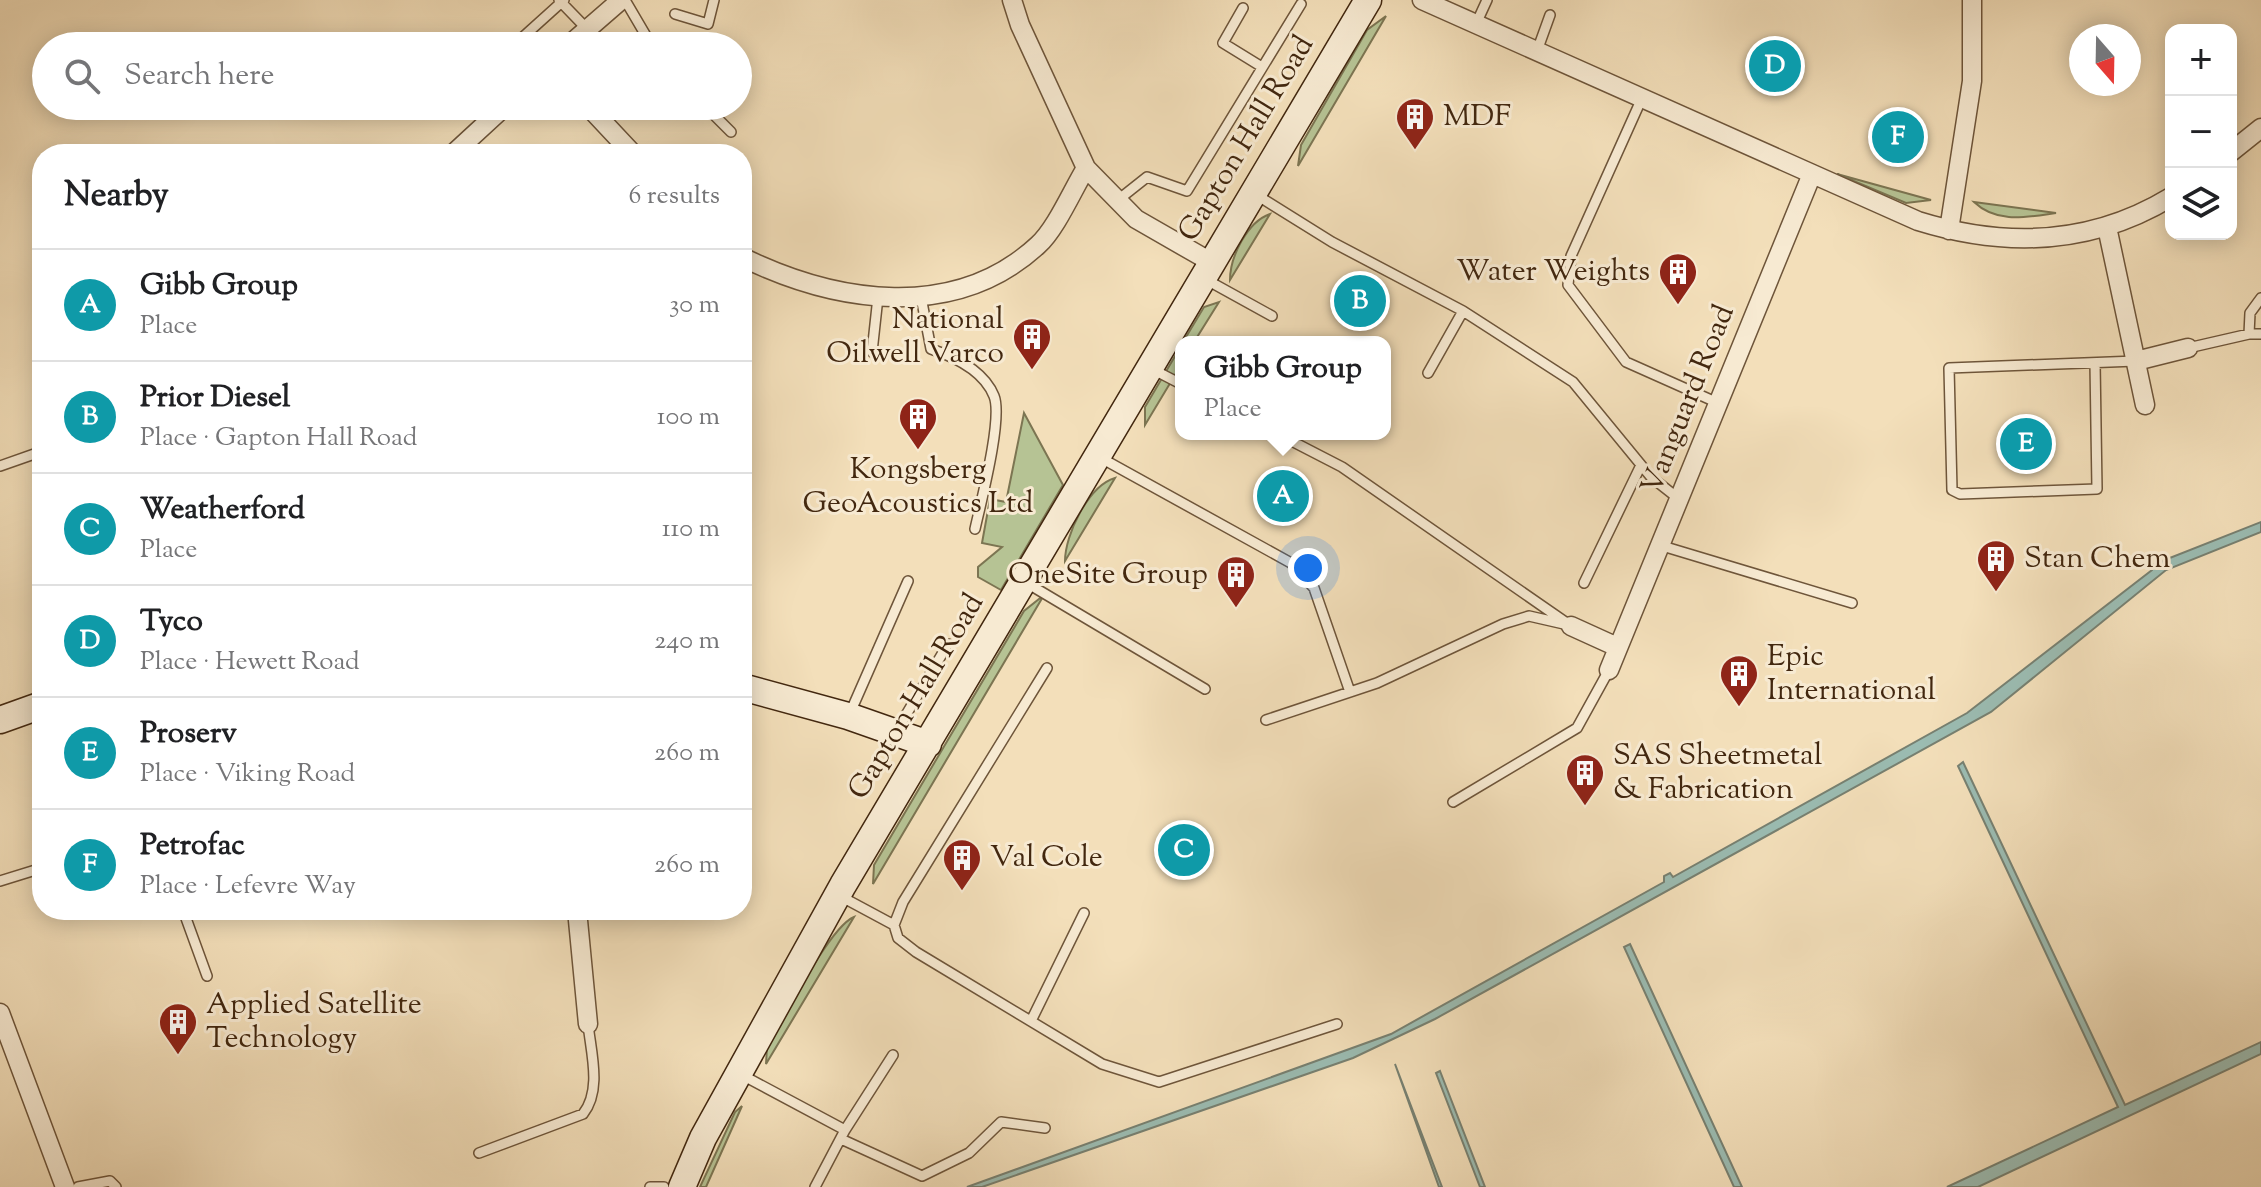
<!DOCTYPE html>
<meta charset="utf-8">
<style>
:root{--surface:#fff;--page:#f6f6f6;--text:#202124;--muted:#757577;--line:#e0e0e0;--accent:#b45309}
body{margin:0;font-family:"Sorts Mill Goudy",serif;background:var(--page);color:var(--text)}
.controls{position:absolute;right:24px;top:24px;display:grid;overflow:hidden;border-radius:16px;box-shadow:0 4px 20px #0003}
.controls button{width:72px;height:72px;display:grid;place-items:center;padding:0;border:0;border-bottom:2px solid var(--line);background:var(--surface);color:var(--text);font:40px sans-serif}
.compass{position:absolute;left:2069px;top:24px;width:72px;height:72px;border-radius:50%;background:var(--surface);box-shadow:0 4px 20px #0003;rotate:160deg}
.you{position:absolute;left:1308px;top:568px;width:28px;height:28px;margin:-20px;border:6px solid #fff;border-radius:50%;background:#1a73e8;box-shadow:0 0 0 12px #1a73e833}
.badge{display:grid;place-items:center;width:52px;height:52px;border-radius:50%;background:var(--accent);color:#fff;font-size:26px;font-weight:700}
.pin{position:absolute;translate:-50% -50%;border:4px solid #fff;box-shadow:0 2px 8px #0006}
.popup{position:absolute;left:1175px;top:336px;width:216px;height:104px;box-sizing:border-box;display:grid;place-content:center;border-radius:16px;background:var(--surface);filter:drop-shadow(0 2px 6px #0005);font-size:26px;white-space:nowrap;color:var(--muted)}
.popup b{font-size:30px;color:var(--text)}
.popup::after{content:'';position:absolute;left:50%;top:100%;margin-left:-16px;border:16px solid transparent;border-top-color:var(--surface)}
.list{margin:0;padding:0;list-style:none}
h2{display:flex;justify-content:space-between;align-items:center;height:104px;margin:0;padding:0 32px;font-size:34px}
h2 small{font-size:26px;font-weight:400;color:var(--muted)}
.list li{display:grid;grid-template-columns:52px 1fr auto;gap:24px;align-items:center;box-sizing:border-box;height:112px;padding:0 32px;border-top:2px solid var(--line)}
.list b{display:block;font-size:30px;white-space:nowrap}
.list p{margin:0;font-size:26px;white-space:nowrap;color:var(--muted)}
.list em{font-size:26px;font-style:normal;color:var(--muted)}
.icon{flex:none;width:44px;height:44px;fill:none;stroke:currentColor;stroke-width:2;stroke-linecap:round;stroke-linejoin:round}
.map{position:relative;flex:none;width:2261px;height:1187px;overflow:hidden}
.search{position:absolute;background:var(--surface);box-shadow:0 4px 20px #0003;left:32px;top:32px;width:720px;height:88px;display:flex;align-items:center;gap:20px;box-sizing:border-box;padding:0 28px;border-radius:44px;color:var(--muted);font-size:30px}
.panel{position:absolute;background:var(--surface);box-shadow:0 4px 20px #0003;left:32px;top:144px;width:720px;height:776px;border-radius:32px}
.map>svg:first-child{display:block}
.green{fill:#b6c394;stroke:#7c7552;stroke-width:2}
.water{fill:#9bbcb2;stroke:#778071;stroke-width:2}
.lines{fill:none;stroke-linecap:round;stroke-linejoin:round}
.lane-casing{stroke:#6e553a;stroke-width:12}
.street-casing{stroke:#6e553a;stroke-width:21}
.secondary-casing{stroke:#42270f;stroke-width:29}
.lane{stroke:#f7ead2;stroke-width:9}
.street{stroke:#f7ead2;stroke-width:18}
.secondary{stroke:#f7ead2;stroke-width:26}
.labels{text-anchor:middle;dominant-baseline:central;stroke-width:6;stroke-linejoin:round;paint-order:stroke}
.poi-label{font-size:30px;fill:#42270f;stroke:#f7ead2;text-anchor:start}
.street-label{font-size:30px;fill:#42270f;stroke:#f7ead2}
</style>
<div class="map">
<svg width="2261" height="1187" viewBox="0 0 2261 1187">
<rect width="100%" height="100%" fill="#f3dfba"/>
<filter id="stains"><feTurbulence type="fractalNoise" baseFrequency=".0025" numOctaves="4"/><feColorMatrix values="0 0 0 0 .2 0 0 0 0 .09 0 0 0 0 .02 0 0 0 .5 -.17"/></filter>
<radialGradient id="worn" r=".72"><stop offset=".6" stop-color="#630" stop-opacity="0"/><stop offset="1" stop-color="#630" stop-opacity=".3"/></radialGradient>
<path class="green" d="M1386,16L1298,166L1301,145L1367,30Z
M1837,174L1931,200L1906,203Z
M1974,202L2056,213C2027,217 1997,224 1974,202Z
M1270,214L1230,280C1230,257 1247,222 1270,214Z
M1219,302L1194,342H1183L1204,307Z
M1181,346V365L1145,425V407Z
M1024,413L1063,485L1001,590L978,577V567L1002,547L982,543L990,499L1006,502Z
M1115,478L1065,561C1065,535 1088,486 1115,478Z
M1044,595L873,884L874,865L1024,611Z
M854,917L766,1064L767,1047C783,1020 829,927 854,917Z
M742,1106L706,1187H700L735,1112Z"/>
<path class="water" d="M2261,522V532L2166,570L1991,712L1435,1019L1353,1058L982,1187H967L1391,1034L1664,882V876L1670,873L1673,877L1967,713L2152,570V565Z
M1963,762L2125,1105L2261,1042V1054L1978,1187H1947L2118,1107L1958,766Z
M1630,944L1742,1187H1734L1624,947Z
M1395,1064L1442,1187H1439Z
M1440,1071L1485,1187H1480L1436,1073Z"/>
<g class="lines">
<defs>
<path id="lane" d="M559,0L587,29
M625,0L652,46
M1243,8L1223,43L1262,67
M675,14L708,24L714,0
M1476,24L1487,0
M513,46L564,0
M1537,51L1550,15
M1642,98L1571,256L1568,285L1626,362L1718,403
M705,106L731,132
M1255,194L1332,242L1463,311L1573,382L1651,477L1679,499
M1118,200L1147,177L1187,191L1301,4
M1205,279L1272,316
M921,297L931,349C955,357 984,371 994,396C1003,418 981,502 975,529
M2249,334L2250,313L2261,298
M2188,348L2249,334H2261
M872,352L878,297
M2095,363L2097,489L1960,494L1952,490L1949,368L2136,361
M1152,369L1181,384
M1428,373L1463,311
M1278,434L1342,467L1571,626
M1101,458L1291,563L1314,588L1350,692
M0,466L40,452
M1659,545L1852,603
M1025,582L1205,689
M1584,583L1641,465
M1047,668L903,902L894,925L898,938L916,952L1102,1064L1159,1082L1337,1024
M850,713L908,581
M1266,720L1377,683L1503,624L1529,616L1564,624
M897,730L948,644
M1453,802L1577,728L1609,670
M0,881L42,868
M840,896L894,925
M183,910L207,976
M1031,1021L1084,913
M742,1075L845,1130L815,1187
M845,1130L893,1055
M841,1139L922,1176L969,1153L1001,1122L1045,1128
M479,1153L583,1114C602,1090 591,1053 588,1024
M78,1187L110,1181L116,1187
M650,1187H664"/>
<path id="street" d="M1012,0L1020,25L1086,168L1136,219L1211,262
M1422,0L1918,221C2005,248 2092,245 2171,197
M568,46L621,0
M588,106L633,154
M2231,152L2261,128
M453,154L505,106
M2107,227L2145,405
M1949,230L1972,81V0
M742,257C836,303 955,322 1038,245C1056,229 1073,189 1086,168
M2136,361L2188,348
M1571,626L1615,646
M1609,670L1812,174
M577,910L588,1024
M0,1013L65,1187"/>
<path id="secondary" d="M742,687L848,716L928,744
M0,720L42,705
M682,1187L703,1138L843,885L1368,0"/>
</defs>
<use href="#lane" class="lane-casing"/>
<use href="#street" class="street-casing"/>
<use href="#secondary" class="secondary-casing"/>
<use href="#lane" class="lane"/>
<use href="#street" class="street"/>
<use href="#secondary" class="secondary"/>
</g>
<defs>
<symbol id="building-pin" viewBox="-11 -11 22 30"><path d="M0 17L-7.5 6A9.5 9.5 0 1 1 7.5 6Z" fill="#8f2418" stroke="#f7ead2"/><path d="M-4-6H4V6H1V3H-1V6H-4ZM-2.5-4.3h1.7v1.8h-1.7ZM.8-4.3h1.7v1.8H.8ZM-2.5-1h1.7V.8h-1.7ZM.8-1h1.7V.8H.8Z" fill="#fff"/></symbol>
</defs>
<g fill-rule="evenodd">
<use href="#building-pin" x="1393" y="95" width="44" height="60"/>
<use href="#building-pin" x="1656" y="250" width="44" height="60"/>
<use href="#building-pin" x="1010" y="315" width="44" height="60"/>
<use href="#building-pin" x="896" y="395" width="44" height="60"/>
<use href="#building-pin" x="1974" y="537" width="44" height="60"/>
<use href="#building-pin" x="1214" y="553" width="44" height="60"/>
<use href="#building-pin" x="1717" y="652" width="44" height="60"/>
<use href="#building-pin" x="1563" y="751" width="44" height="60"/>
<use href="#building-pin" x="940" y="836" width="44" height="60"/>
<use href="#building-pin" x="156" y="1000" width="44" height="60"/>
</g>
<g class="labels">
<g class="poi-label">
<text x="1443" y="117">MDF</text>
<text x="1650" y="272" text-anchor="end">Water Weights</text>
<text x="1004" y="320" text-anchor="end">National<tspan x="1004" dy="34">Oilwell Varco</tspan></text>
<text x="918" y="470" text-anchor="middle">Kongsberg<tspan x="918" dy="34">GeoAcoustics Ltd</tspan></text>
<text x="2024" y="559">Stan Chem</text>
<text x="1208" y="575" text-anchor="end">OneSite Group</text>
<text x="1767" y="657">Epic<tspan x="1767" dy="34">International</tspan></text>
<text x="1613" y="756">SAS Sheetmetal<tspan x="1613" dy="34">&amp; Fabrication</tspan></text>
<text x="990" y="858">Val Cole</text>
<text x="206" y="1005">Applied Satellite<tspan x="206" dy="34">Technology</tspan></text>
</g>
<g class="street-label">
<text transform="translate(1247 139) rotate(-59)">Gapton Hall Road</text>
<text transform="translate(1689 400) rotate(-68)">Vanguard Road</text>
<text transform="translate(917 697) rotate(-59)">Gapton Hall Road</text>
</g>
</g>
<rect width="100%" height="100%" filter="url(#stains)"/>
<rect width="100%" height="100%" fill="url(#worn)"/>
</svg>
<div class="controls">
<button>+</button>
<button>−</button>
<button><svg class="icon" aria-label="layers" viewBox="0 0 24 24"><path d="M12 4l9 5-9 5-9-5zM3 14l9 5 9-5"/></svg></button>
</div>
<svg class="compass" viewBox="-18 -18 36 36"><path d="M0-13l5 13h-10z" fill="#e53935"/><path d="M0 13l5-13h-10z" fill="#757577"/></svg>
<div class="you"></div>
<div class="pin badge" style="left:1283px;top:496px;background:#0f9aa8">A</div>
<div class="popup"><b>Gibb Group</b>Place</div>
<div class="pin badge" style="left:1360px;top:301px;background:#0f9aa8">B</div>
<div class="pin badge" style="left:1184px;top:850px;background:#0f9aa8">C</div>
<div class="pin badge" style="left:1775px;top:66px;background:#0f9aa8">D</div>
<div class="pin badge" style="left:2026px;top:444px;background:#0f9aa8">E</div>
<div class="pin badge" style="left:1898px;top:137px;background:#0f9aa8">F</div>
<div class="search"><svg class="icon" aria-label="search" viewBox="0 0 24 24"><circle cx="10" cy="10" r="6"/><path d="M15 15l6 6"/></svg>Search here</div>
<section class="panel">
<h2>Nearby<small>6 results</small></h2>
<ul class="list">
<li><span class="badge" style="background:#0f9aa8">A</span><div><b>Gibb Group</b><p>Place</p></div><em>30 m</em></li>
<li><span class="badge" style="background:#0f9aa8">B</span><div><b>Prior Diesel</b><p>Place · Gapton Hall Road</p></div><em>100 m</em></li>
<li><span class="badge" style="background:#0f9aa8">C</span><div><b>Weatherford</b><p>Place</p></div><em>110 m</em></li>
<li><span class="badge" style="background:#0f9aa8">D</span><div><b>Tyco</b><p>Place · Hewett Road</p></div><em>240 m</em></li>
<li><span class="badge" style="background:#0f9aa8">E</span><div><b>Proserv</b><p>Place · Viking Road</p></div><em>260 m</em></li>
<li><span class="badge" style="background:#0f9aa8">F</span><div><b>Petrofac</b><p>Place · Lefevre Way</p></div><em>260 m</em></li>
</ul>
</section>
</div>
